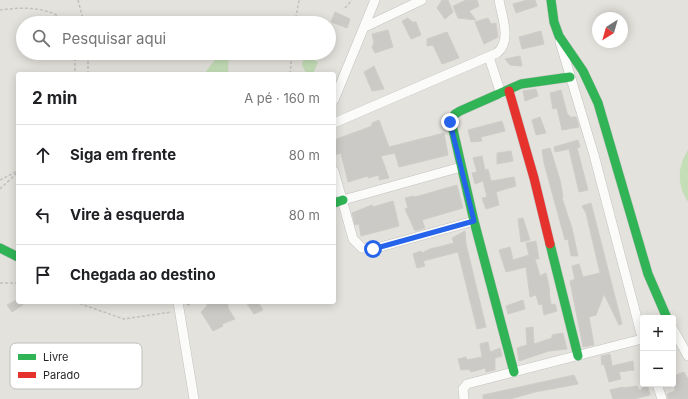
<!DOCTYPE html>
<html lang="pt">
<meta charset="utf-8">
<style>
:root{--surface:#fff;--page:#f6f6f6;--text:#202124;--muted:#757577;--line:#e0e0e0}
body{margin:0;font-family:Inter,sans-serif;background:var(--page);color:var(--text)}
.controls{position:absolute;right:12px;bottom:12px;display:grid;overflow:hidden;border-radius:4px;box-shadow:0 2px 10px #0003}
.controls button{width:36px;height:36px;display:grid;place-items:center;padding:0;border:0;border-bottom:1px solid var(--line);background:var(--surface);color:var(--text);font:20px sans-serif}
.compass{position:absolute;left:592px;top:12px;width:36px;height:36px;border-radius:50%;background:var(--surface);box-shadow:0 2px 10px #0003;rotate:217deg}
.stop{position:absolute;width:12px;height:12px;margin:-9px;border:3px solid #2563eb;border-radius:50%;background:#fff}
.stop.end{background:#2563eb;border-color:#fff;box-shadow:0 1px 4px #0008}
.list{margin:0;padding:0;list-style:none}
h2{display:flex;justify-content:space-between;align-items:center;height:52px;margin:0;padding:0 16px;font-size:17px}
h2 small{font-size:13px;font-weight:400;color:var(--muted)}
.list li{display:grid;grid-template-columns:26px 1fr auto;gap:12px;align-items:center;box-sizing:border-box;height:60px;padding:0 16px;border-top:1px solid var(--line)}
.list b{display:block;font-size:15px;white-space:nowrap}
.list em{font-size:13px;font-style:normal;color:var(--muted)}
.icon{flex:none;width:22px;height:22px;fill:none;stroke:currentColor;stroke-width:2;stroke-linecap:round;stroke-linejoin:round}
.map{position:relative;flex:none;width:688px;height:399px;overflow:hidden}
.search{position:absolute;background:var(--surface);box-shadow:0 2px 10px #0003;left:16px;top:16px;width:320px;height:44px;display:flex;align-items:center;gap:10px;box-sizing:border-box;padding:0 14px;border-radius:22px;color:var(--muted);font-size:15px}
.panel{position:absolute;background:var(--surface);box-shadow:0 2px 10px #0003;left:16px;top:72px;width:320px;height:232px;border-radius:4px}
.map>svg:first-child{display:block}
.green{fill:#c4deb7}
.building{fill:#cccac6;stroke:#cfcdc8}
.lines{fill:none;stroke-linecap:round;stroke-linejoin:round}
.street-casing{stroke:#c2c1c1;stroke-width:10}
.fast-casing{stroke:#c2c1c1;stroke-width:10}
.jam-casing{stroke:#c2c1c1;stroke-width:10}
.path{stroke:#c2c1c1;stroke-width:1.5;stroke-dasharray:3 2;stroke-linecap:butt}
.street{stroke:#fbfbfa;stroke-width:9}
.fast{stroke:#30b455;stroke-width:9}
.jam{stroke:#e5322d;stroke-width:9}
.route{stroke:#2563eb;stroke-width:5}
.key{fill:#fff;stroke:#bebebe;stroke-width:1}
.key-label{font-size:11px;fill:#262626}
</style>
<div class="map">
<svg width="688" height="399" viewBox="0 0 688 399">
<rect width="100%" height="100%" fill="#e4e2dc"/>
<path class="green" d="M220,53H229L228,74H204Z
M304,54L318,62L313,74H307L302,66Z
M688,150V202C677,185 677,167 688,150Z"/>
<path class="building" d="M442,0H448L453,12L445,19L437,8Z
M466,0H477L479,6L469,11L476,20L458,18L453,6Z
M527,0H535L537,6L516,13L513,4Z
M335,12L350,19L347,28L331,22Z
M408,18L412,22H416L421,35L411,39L402,21Z
M488,18L491,24L496,23L498,37L484,44L475,22Z
M388,30L393,47L375,53L372,47L374,43L372,34Z
M541,31L544,44L522,49L519,37Z
M447,32L459,58L442,64L433,45L427,46V39Z
M520,56L522,66L510,65L505,59Z
M374,66L384,89L372,91L364,72Z
M536,89L538,96L525,101L523,91Z
M561,90L567,113L570,117H576L579,127L562,130L557,108L553,109L550,93Z
M540,117L546,133L536,135L532,120Z
M379,120L389,147L444,133L448,155L399,167L395,153L381,156L389,178L379,180V175L368,178V176L348,182L341,153L334,155V140L372,126V123Z
M502,121L505,131L481,137L482,141L471,142L468,130Z
M578,140L580,147L577,148L588,190L579,192L569,149L555,152L554,147Z
M550,148L560,180L563,197L562,198L572,228L578,256H571L568,239L565,240L544,163L542,150Z
M511,151L513,161L497,164V153Z
M482,156L485,170L488,169L491,181L514,177L516,186L496,192L499,205L486,209L482,198L487,197L483,181L475,184L472,173L477,172L473,158Z
M457,185L463,208L422,220L425,228L415,231L405,209L408,208L405,198L414,196L415,197Z
M393,201L399,226L361,236L359,224L355,225L352,213L372,205L373,207Z
M591,203L622,324L619,325L604,294L596,315L589,317L594,345L583,347L570,281L575,279L572,266L579,264L583,277L600,273L586,213L582,206Z
M523,218L530,240L521,242L518,219Z
M465,231L466,244L486,327L477,329L458,252L423,261L425,266L417,268L413,254L421,251L422,253L430,249L454,243L452,238Z
M536,241L539,259H535L540,276L546,273L550,291H549L551,305L555,304L557,311L544,315L542,304L539,305L536,295L530,297L526,267L506,272L499,250L510,247L513,260L529,255L526,243Z
M18,299V302H21L23,305L12,312L7,305Z
M523,300L525,309L508,314L506,306Z
M207,302H228V308L235,319L222,324L223,326L213,331L201,312L207,306Z
M246,302H258L263,310L254,314Z
M533,327L534,344L552,338V335L563,333L567,349L549,351L519,361L517,348L527,345L526,328Z
M488,342L490,352L500,348L502,356L495,358V370L486,372L485,368L471,372L469,369L461,370L458,359L466,357L467,360L482,357L480,344Z
M610,354L612,366L633,361L634,370L619,372L621,379L609,382L604,364L602,365L601,356Z
M684,372L688,379V399H668L667,394L675,391L673,376Z
M574,375L578,384L535,392L510,399H483V395Z
M645,384H647L650,395L634,399H613L610,390L623,387V388L637,386L640,391Z"/>
<g class="lines">
<defs>
<path id="street" d="M365,27L422,0
M560,42L594,155L643,341
M489,57L501,94
M334,100L375,0
M334,123L497,53C512,41 502,17 499,0
M334,171L353,239L362,248L373,249L474,221
M343,200L461,167
M178,302L194,399
M673,329L688,356
M657,384L662,399
M464,399L463,389L467,384L642,339"/>
<path id="fast" d="M551,0L554,22L559,36L583,71L598,103L648,274L667,318
M334,203L343,200
M550,244L578,356
M0,248L18,257
M514,372L474,221L451,121L455,114L460,111L521,84L570,77"/>
<path id="jam" d="M509,91L534,178L550,244"/>
</defs>
<use href="#street" class="street-casing"/>
<use href="#fast" class="fast-casing"/>
<use href="#jam" class="jam-casing"/>
<path class="path" d="M78,0L84,23
M345,8L352,0
M0,10C22,7 51,6 67,23
M295,23L299,0
M75,53V74
M88,74V53
M290,74L292,53
M0,180L18,171
M0,189L18,172
M0,283H18
M75,302L124,319L171,312
M187,305L195,302"/>
<use href="#street" class="street"/>
<use href="#fast" class="fast"/>
<use href="#jam" class="jam"/>
</g>
<g class="lines">
<path class="route" d="M373,249L474,221L450,122"/>
</g>
<rect x="10" y="343" width="132" height="46" rx="6" class="key"/>
<rect x="18" y="354" width="18" height="6" fill="#30b455"/>
<rect x="18" y="372" width="18" height="6" fill="#e5322d"/>
<g class="key-label">
<text x="43" y="361">Livre</text>
<text x="43" y="379">Parado</text>
</g>
</svg>
<div class="controls">
<button>+</button>
<button>−</button>
</div>
<svg class="compass" viewBox="-18 -18 36 36"><path d="M0-13l5 13h-10z" fill="#e53935"/><path d="M0 13l5-13h-10z" fill="#757577"/></svg>
<div class="stop" style="left:373px;top:249px"></div>
<div class="stop end" style="left:450px;top:122px"></div>
<div class="search"><svg class="icon" aria-label="search" viewBox="0 0 24 24"><circle cx="10" cy="10" r="6"/><path d="M15 15l6 6"/></svg>Pesquisar aqui</div>
<section class="panel">
<h2>2 min<small>A pé · 160 m</small></h2>
<ul class="list">
<li><svg class="icon" aria-label="ahead" viewBox="0 0 24 24"><path d="M12 20V5M6 11l6-6 6 6"/></svg><div><b>Siga em frente</b></div><em>80 m</em></li>
<li><svg class="icon" aria-label="left" viewBox="0 0 24 24"><path d="M17 20v-9H6M10 6l-5 5 5 5"/></svg><div><b>Vire à esquerda</b></div><em>80 m</em></li>
<li><svg class="icon" aria-label="arrive" viewBox="0 0 24 24"><path d="M6 21V4h12l-3 4 3 4H6"/></svg><div><b>Chegada ao destino</b></div></li>
</ul>
</section>
</div>
